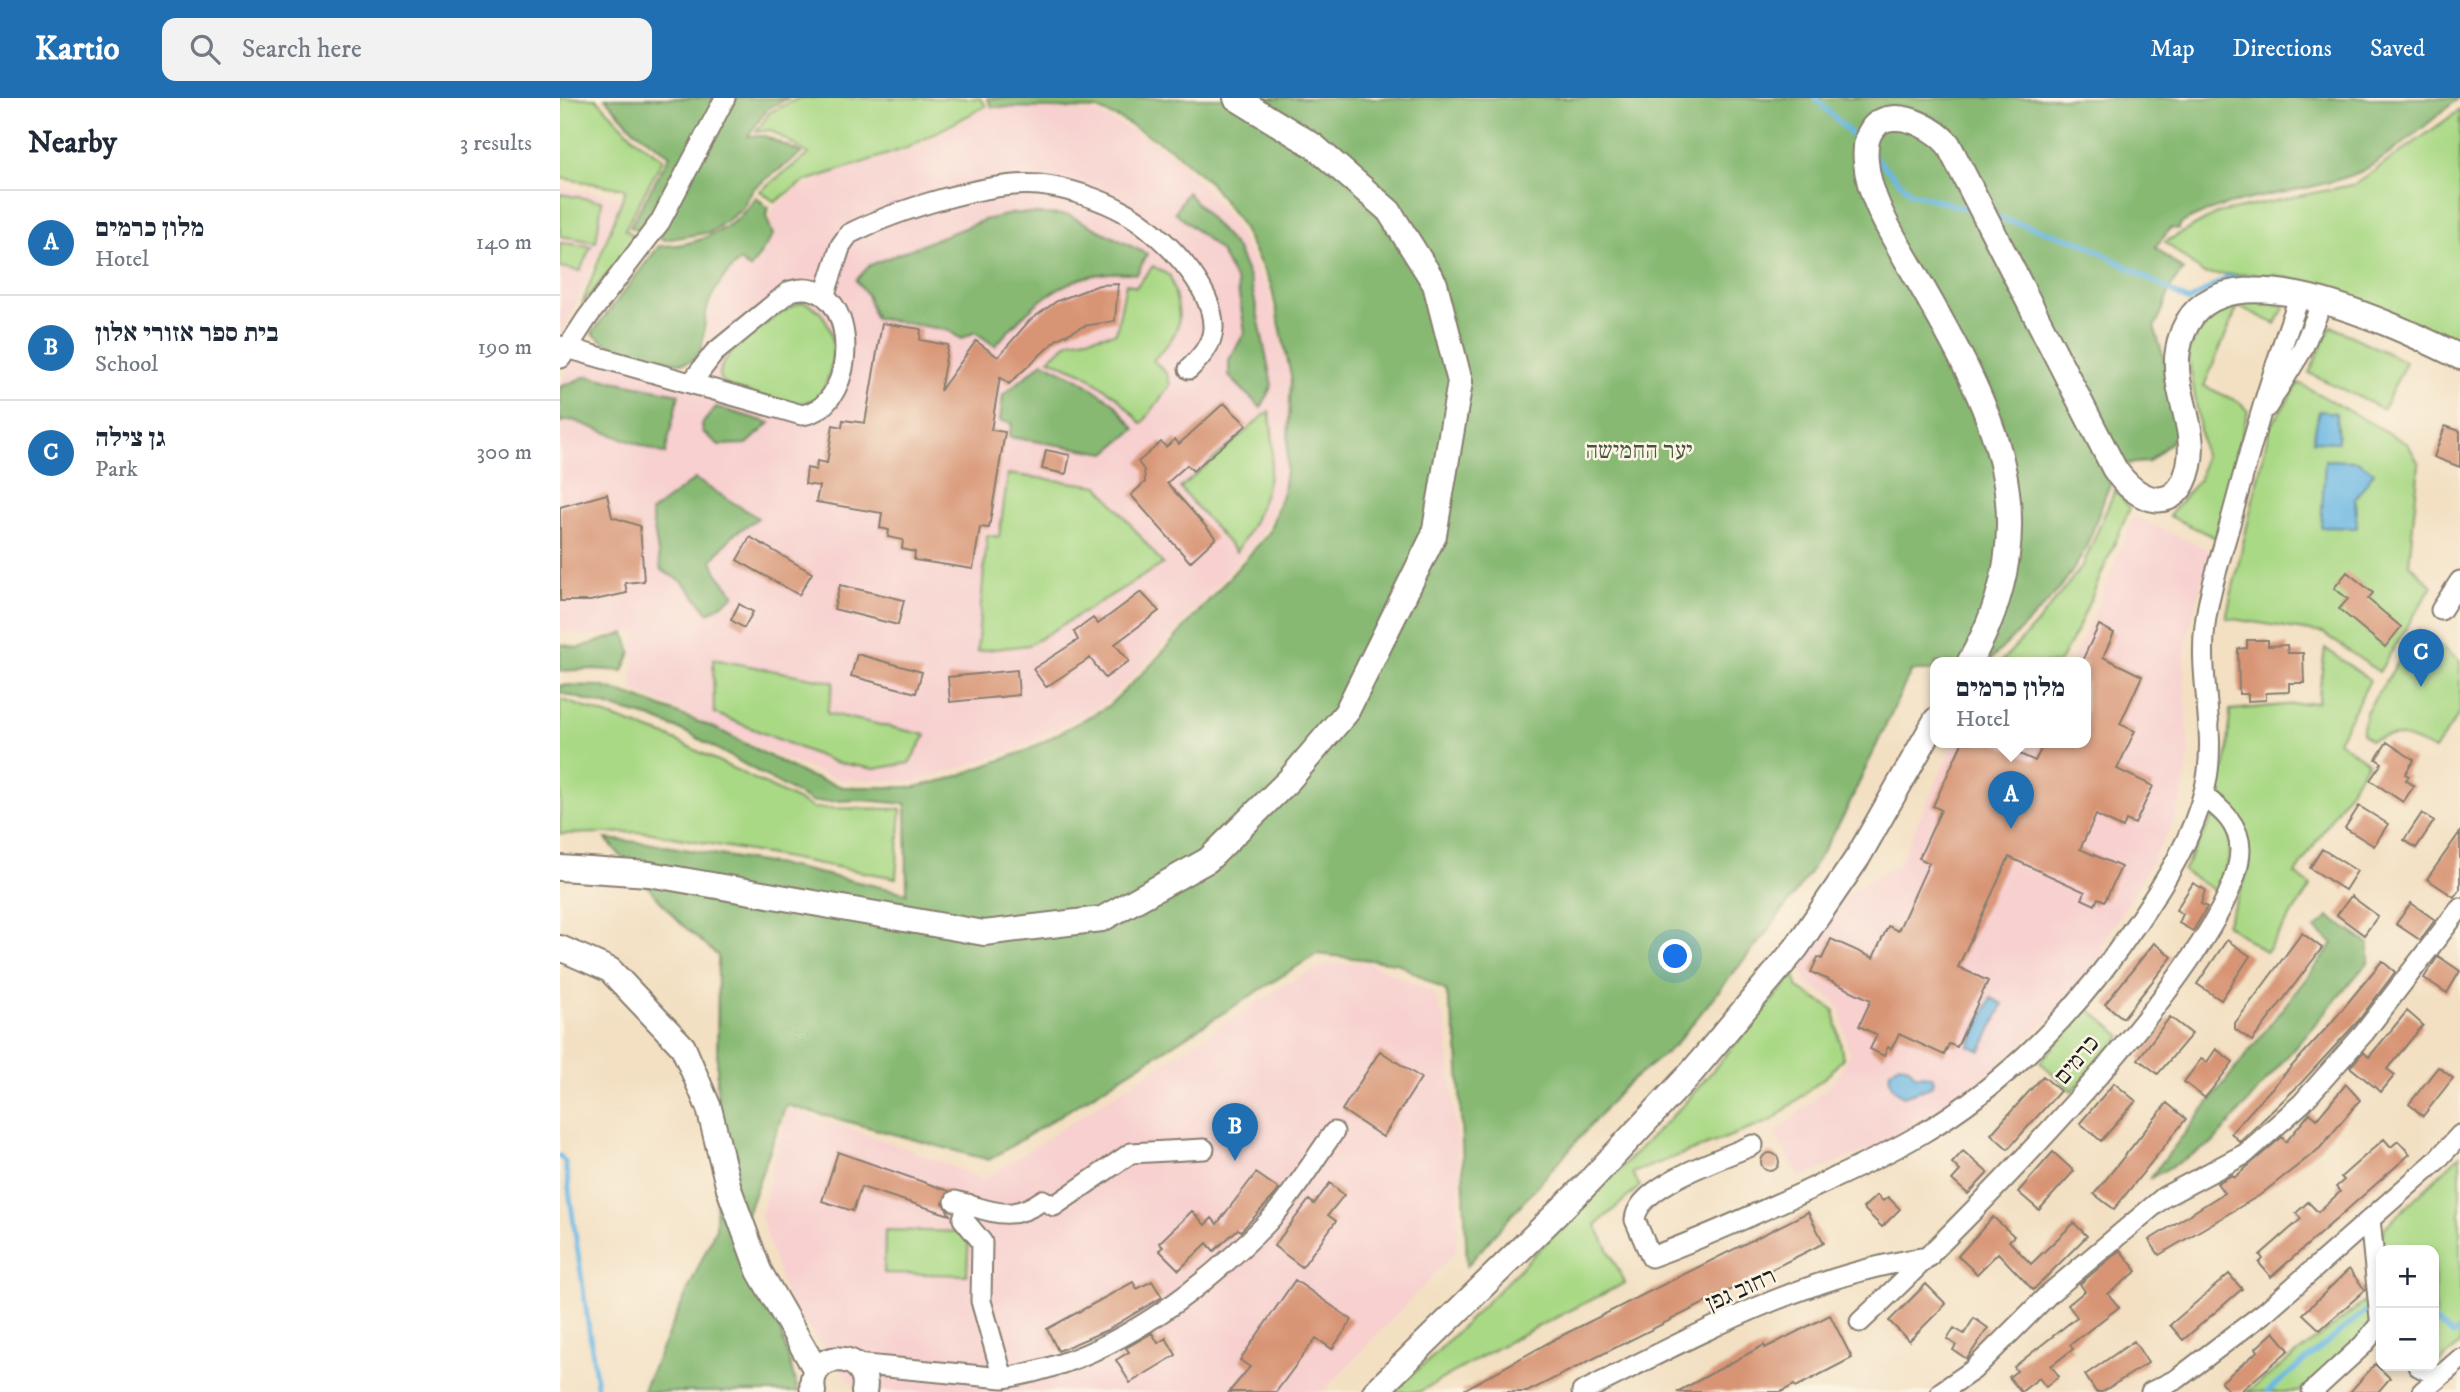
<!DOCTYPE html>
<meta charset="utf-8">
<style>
:root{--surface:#fff;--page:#f2f2f3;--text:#1f2937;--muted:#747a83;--line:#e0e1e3;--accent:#1f6fb2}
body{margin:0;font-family:"IM FELL DW Pica","Frank Ruhl Libre",serif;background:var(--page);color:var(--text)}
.controls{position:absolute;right:21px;bottom:21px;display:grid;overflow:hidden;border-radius:14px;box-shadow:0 4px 10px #0003}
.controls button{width:63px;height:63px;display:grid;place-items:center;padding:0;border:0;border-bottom:2px solid var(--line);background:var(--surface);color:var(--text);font:35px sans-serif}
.you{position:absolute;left:1116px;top:859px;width:24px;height:24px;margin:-18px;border:5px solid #fff;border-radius:50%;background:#1a73e8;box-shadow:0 0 0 10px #1a73e833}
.badge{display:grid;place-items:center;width:46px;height:46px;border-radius:50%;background:var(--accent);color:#fff;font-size:23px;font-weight:700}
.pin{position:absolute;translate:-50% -58px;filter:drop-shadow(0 2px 4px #0008)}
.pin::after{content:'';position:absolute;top:37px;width:24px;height:21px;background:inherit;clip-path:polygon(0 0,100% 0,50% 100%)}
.popup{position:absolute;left:1370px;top:559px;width:161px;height:91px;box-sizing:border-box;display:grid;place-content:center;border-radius:14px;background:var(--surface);filter:drop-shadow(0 2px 5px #0005);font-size:23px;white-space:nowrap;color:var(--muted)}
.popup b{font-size:26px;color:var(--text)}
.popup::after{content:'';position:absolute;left:50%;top:100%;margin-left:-14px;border:14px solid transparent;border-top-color:var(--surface)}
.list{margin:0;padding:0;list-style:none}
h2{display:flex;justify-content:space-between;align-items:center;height:91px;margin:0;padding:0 28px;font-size:30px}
h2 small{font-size:23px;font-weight:400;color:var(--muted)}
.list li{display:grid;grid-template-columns:46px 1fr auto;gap:21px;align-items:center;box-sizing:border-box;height:105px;padding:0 28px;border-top:2px solid var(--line)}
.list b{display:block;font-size:26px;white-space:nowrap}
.list p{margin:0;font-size:23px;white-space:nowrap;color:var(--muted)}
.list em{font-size:23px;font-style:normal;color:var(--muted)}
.icon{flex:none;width:38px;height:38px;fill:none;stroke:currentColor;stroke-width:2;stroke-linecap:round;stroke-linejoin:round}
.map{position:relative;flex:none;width:1900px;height:1294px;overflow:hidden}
header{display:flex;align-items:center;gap:42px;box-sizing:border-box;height:98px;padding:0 35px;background:var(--accent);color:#fff}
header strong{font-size:33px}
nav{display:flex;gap:38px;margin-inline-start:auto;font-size:24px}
.search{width:490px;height:63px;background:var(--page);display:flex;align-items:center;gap:18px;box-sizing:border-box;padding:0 24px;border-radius:14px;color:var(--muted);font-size:26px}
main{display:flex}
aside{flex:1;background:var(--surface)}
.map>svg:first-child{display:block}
.built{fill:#f7d0cf}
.green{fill:#aad986;stroke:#637a51;stroke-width:2}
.forest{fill:#87b973;stroke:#526a48;stroke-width:2}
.water{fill:#6ab8e4;stroke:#436a80;stroke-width:2}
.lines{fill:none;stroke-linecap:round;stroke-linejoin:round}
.stream{stroke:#6ab8e4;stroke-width:5}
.building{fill:#d89576}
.minor-casing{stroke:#887e70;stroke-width:23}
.major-casing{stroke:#887e70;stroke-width:28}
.minor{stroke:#fff;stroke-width:19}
.major{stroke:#fff;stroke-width:24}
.labels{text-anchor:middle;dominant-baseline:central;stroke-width:5;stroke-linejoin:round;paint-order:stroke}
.park-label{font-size:24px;fill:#47553c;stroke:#fcf5e5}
.street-label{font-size:24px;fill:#1c1c1c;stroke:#fcf5e5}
</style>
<header>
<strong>Kartio</strong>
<div class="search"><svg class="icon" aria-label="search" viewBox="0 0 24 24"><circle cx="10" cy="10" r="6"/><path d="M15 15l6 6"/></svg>Search here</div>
<nav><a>Map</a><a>Directions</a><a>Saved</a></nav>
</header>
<main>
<aside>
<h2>Nearby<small>3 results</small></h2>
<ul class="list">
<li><span class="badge">A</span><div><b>מלון כרמים</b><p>Hotel</p></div><em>140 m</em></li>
<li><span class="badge">B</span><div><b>בית ספר אזורי אלון</b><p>School</p></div><em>190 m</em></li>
<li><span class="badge">C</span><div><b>גן צילה</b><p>Park</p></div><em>300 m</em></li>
</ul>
</aside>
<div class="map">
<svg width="1900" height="1294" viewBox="0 0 1900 1294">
<rect width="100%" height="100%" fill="#fcf5e5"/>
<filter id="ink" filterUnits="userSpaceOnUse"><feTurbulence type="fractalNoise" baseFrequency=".0143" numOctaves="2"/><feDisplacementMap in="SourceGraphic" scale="14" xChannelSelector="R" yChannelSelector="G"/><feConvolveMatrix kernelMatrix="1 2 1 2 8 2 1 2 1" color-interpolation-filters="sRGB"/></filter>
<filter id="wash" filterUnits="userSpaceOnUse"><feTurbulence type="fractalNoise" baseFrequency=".00686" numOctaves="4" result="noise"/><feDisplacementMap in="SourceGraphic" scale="28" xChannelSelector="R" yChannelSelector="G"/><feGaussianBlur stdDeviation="1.57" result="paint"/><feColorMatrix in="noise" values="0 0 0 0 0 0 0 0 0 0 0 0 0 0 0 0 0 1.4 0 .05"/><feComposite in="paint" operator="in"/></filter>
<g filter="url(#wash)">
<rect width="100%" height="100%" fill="#f3e0c3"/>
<path class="built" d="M429,9L535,14L556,24L612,56L641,85L674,126L708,191L729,277L725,385L704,434L590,562L544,606L458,651L356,684L278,681L224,661L72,591L75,533L25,539L0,533V285L23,246L127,273L147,251L149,211L168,177L181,165L191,174L215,139L209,118L215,109L239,90L269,77L350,52Z
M0,88L63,100L0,240Z
M1574,418L1651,453L1628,535L1624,568L1629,656L1623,694L1611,729L1569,804L1540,847L1545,853L1496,914L1434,971L1386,1008L1328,1043L1240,1080L1215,1035L1277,981L1289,957L1281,911L1274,903L1247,885L1238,862L1288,795L1339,766L1394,645H1461L1468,648L1470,645H1526V565H1510L1534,516Z
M805,864L873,894L886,925L900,1083L896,1154L762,1294H298L226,1200L201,1118L227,1010L332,1045L424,1081L726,886L765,867Z"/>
<path class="green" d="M0,0H36L74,40L103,61L65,131L78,141L22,206L66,91L0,80Z
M239,0H420L426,8L347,50L243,84L215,104L200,93L249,56L210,32L196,34L210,14Z
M1900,12V245L1762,188L1713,177L1644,176L1605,144L1658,115L1796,86Z
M0,96L42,103L36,144L0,138Z
M0,145L31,148L20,173L0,169Z
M593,168L610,178C622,221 626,229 593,262L607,276L610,287L582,326L557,299L523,275L489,261L510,243L556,235L566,185L576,189Z
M1684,203L1725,207L1716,226L1678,208L1644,288L1679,304L1688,313L1656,440L1609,418L1640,380L1644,358L1628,254C1639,226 1655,210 1684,203Z
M243,204C282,216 279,275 256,301L232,308L168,288L160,281C160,276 160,270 163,265C174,247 224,209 243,204Z
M1771,228L1846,264L1823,311L1749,275Z
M1739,285L1848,346L1859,366L1849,466L1872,488L1819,574L1763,535L1666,520L1710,328Z
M709,313C720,363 704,413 676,454L620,390Z
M448,376L539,388L603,466L469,547L417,553L427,437L439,439Z
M1555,392L1570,410L1518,530L1499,565H1440L1477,525L1523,467Z
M1859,532L1900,563V615L1874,652C1852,640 1835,633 1810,642L1802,635L1806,614Z
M1765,550L1810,582L1778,643L1808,664L1735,776L1751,788L1706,854L1666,826C1692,770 1703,745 1658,694L1668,653L1670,612L1758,604Z
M153,561L274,584L267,615L366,637L349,665L314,671L274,664L154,615Z
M0,601L109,639L253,710L341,711L336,780L86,734L0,736Z
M1652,720C1684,728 1665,774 1660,796L1623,773Z
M1234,877L1238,890L1274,912L1283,960L1270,975L1211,1023L1072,1075L1080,1088L1036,1127L1065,1185L953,1241L859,1294H830L867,1264L1124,1006Z
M1528,910L1562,938L1512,993L1480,964Z
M1900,1057V1246L1875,1268L1874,1152H1821L1820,1140L1826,1128Z
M325,1132L409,1134L407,1177L324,1175Z
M1807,1202L1814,1224L1766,1274L1738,1294H1687Z"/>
<path class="forest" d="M45,0H229L208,10L188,38H205L242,55L194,90L181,112L151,134L105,142L70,129L110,57L74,32Z
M427,0H1899C1874,20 1822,66 1795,76C1737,98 1672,96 1620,126L1619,131L1611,130L1595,149L1624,173C1606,186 1607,211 1594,229L1618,305L1615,340L1589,364L1562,366C1541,394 1537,434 1518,464C1495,502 1458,534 1427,565H1376V573H1351L1284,717L1249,776L1207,834L1114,948L1064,989L907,1168L898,947L886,893L837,865L757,856L429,1062L226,1007L176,1147L221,1234L238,1294H82L156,1130L158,858L117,822L46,741L88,745L231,769L347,795L346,706L303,702L252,704L130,636L92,620L0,595V587L40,588L73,598L157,631L248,678L283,689H355L389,681L468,652L547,609L591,567L709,435L723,393L727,365L731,278L711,187L680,125L650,85L610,50L560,21L537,11L432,9Z
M627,94L677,151L691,184L712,287L701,310L669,278V262L685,234L677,185L660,153L615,114Z
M196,99L208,110L206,118L213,137L190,171L180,163C166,175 152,193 147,211C141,229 150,262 123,265C113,266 96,259 86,256C66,251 47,249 32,235L99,148C135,149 176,131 196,99Z
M455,115L509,117L587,156L577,176C512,167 474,203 435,248L415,234L401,241L388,232L315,220L307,197L296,182L310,167L424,122Z
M483,264L520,282L554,305L575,331L546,355L449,339L452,325L440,323L443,297Z
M27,278L119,296L105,356L12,322L0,324V289Z
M156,309L210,325L187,346L159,347L143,334L142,326Z
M135,381L198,420L173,437L152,462L157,475L175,497L149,515L123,484L101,472L91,414Z
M65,535L71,555L63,573L34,571L0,573V546L18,550Z
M1769,819L1809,846V863L1653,1045L1589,1081L1773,846L1755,831Z"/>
<path class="water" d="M1759,313L1776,315L1778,344L1753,343Z
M1765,362L1797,363L1814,374L1795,401L1797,430L1761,429Z
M1431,900L1443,906L1421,953L1409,948Z
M1339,966L1349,969L1355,977L1372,978L1374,984L1369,990L1343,998C1332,991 1328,985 1330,973Z"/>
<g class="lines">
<path class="stream" d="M1255,0L1300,45
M1315,59L1351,95L1414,113
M1433,118L1522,144L1629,203L1668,179L1695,182
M0,1058L5,1064L38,1294
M1874,1222L1893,1237L1900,1231
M1707,1294L1807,1212"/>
</g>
<g id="blocks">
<path class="building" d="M558,186L555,223L524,228L497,241L449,286L440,279L431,332L445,334L429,430L420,429L413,471L354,462L355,454L342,451L343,442L328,439L329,432L320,430L322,415L256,404L259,388L245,386L247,370L256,372L257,363L267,365L273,327L282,329L283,322L305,325L322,225L361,231L360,242L388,247L380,293L416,243L438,259L469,223L497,203L539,187Z
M664,305L687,327L633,373L627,367L607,385L656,440L630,464L571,397L585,384L584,372L578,364L601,344L606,349L615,341L619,346Z
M1885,328L1900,333V369L1874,359Z
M486,352L510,357L506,376L482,371Z
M47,396L52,419L80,428L84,483L65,485L67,495L30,503H0V409Z
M190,439L252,475L239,497L177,462Z
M1787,474L1813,495L1808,501L1841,529L1825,549L1779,511L1788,501L1774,490Z
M280,487L344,502L338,527L274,511Z
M581,494L599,513L555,546L569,563L545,580L530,560L486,589L473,571L518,542L514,534L533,520L538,526Z
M179,506L193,514L184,530L171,522Z
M1539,527L1554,535L1543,559L1582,578L1560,626L1575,633L1557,671L1593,688L1575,726L1566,722L1563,730L1536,717L1520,751L1561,769L1545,803L1538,800L1535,807L1522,801L1525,794L1449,759L1398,869L1428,883L1397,949L1389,946L1384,957L1339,936L1331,951L1328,949L1324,958L1310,951L1317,937L1299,928L1311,902L1251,874L1258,859L1262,861L1271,841L1313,860L1328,828L1338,833L1369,765L1359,760L1381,712L1373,708L1402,645H1436L1475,663L1484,645H1526V565H1521Z
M1687,542H1708V548L1727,547L1728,555H1743L1744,585H1729V594L1706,595V602L1688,603V596H1679L1678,551L1687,550Z
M297,556L362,574L356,595L291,578Z
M457,572L459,597L390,604L388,579Z
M1827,644L1854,662L1845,676L1849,678L1846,682L1854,688L1843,704L1810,682L1822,665L1816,661Z
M1799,708L1828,726L1814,748L1785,730Z
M1862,715L1874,723L1856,750L1844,742Z
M1900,734V791L1894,799L1867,781Z
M1762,751L1797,773L1785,792L1750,770Z
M1633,785L1645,792L1641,806L1647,809L1633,833L1619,825L1623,816L1616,812Z
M1791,798L1818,818L1804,837L1777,817Z
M1851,805L1875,822L1860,842L1836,826Z
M1742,835L1762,850L1692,943L1675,931V925Z
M1667,842L1690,858L1661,902L1637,886Z
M1594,845L1612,859L1563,920L1545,906Z
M1878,858L1900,873L1887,895L1864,880Z
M1822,863L1835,874L1798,923L1741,985L1680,1044L1671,1035L1771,925Z
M1847,913L1863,927L1827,971L1835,977L1821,994L1790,969L1803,954L1809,959Z
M1610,919L1632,936L1598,976L1578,961Z
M1656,951L1673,964L1645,1000L1624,984L1641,961L1647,964Z
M820,953L861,980L823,1039L782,1012Z
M1878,969L1893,980L1863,1018L1849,1006Z
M1483,978L1500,993L1448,1051L1431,1036Z
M1554,985L1576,1003L1541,1043L1520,1025Z
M1786,986L1800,1002L1760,1050L1700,1097L1599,1157L1589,1142L1664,1095L1657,1085L1672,1077L1674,1080L1722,1039L1726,1044L1750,1015L1757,1021Z
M1607,1005L1626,1021L1554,1111L1534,1096Z
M1824,1041L1831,1049L1838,1043L1850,1056L1711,1179L1699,1165L1703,1161L1700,1157L1741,1121L1736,1115L1748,1104L1758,1114L1780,1094L1776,1089L1784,1082L1781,1079Z
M1403,1053L1428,1075L1408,1096L1392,1082L1400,1073L1392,1065Z
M278,1054L389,1093L383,1105L390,1117L301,1089L293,1113L262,1103Z
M1493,1054L1514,1073L1479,1112L1458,1094Z
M1201 1064a9 9 0 1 1 18 0a9 9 0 1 1-18 0Z
M696,1075L719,1091L715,1097L681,1133L678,1131L654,1153L647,1145L619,1172L599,1152L603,1149L599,1145L632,1113L645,1127L652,1120L657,1126Z
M770,1085L784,1097L768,1117L776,1123L742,1169L714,1148L749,1102L754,1106Z
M1317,1097L1323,1103L1328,1099L1340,1111L1322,1129L1303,1110Z
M1248,1114L1264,1145L967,1294H900L997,1240Z
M1433,1119L1454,1138L1449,1143L1471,1166L1514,1125L1527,1138L1473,1192L1438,1155L1417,1176L1398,1158Z
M1560,1152L1577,1173L1548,1196L1559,1209L1510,1247L1513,1251L1491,1268L1499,1278L1486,1289L1479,1280L1461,1294L1449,1279L1457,1273L1454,1269L1517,1219L1508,1207L1525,1193L1520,1186Z
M1789,1171L1805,1192L1760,1232L1743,1216Z
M1669,1176L1682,1191L1623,1242L1610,1227Z
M735,1182L792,1222L772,1251L756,1240L716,1294H669L690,1269L680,1262Z
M592,1183L602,1199L547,1232L498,1253L487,1231L573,1184L577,1191Z
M1366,1186L1386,1206L1349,1243L1329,1223Z
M1270,1217L1292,1260L1236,1289L1234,1287L1221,1294H1117L1204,1247L1205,1250Z
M1414,1220L1428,1230L1407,1261L1393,1252L1396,1247L1387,1241L1394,1230L1404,1236Z
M1714,1234L1729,1252L1680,1294H1670L1661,1284L1698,1253L1696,1250Z
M592,1235L598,1245L606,1240L616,1257L570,1285L556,1262L569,1254L566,1250Z
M1574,1243L1588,1265L1542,1294H1536L1525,1277Z
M1815,1266L1830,1280L1818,1294H1790Z"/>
</g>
</g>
<g filter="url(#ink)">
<use href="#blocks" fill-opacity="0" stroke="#887e70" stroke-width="2"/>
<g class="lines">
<defs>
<path id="minor" d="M265,196L281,147L289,136C334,113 430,82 479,87C508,90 541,101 566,115C600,134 655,189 653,231C652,247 640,260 629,271
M0,248L242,317C303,308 299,173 230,193L154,255L131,285
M1,260L27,220L100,124L165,0
M1707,309L1742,252L1762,205
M1881,512L1900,483
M1193,1047C1164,1060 1077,1087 1075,1122L1091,1159C1142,1141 1192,1117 1242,1095C1282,1076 1323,1059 1361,1036C1448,985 1521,909 1577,825C1605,784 1633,740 1645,690C1658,635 1638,582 1645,527C1649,492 1662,456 1671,422C1691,346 1712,272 1740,198
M395,1103C430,1112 449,1126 483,1102L494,1108L571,1055L644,1051
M408,1106L403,1121L422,1144L421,1203L443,1280
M1810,1121L1821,1230
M1300,1224C1382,1147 1679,856 1680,752C1680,727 1662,711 1643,698
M295,1266L443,1280C545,1265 636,1197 707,1125C732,1099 752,1064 774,1034
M1858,1268L1879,1279
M1022,1294C1133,1239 1245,1176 1369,1159
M1381,1294L1413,1272L1490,1195L1604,1099L1685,1056L1742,1005L1804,935L1900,810
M1591,1294L1617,1281L1705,1214L1876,1063L1900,1037
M1752,1294L1803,1247L1820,1226
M1862,1294L1900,1261"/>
<path id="major" d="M1409,565C1492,420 1432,310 1357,180C1338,146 1309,104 1306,64C1300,3 1358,14 1388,46L1554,370C1576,405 1618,419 1629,368C1638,328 1611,291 1618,252C1639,130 1836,228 1900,259
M0,770L89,776L424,835L542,821L648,762L729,682L786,615L874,437L900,284L875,186L829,113L754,48L676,0
M0,850L50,872L123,949L149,1010L169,1091L199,1173L256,1272
M253,1294C245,1250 313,1251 304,1294
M815,1294L1028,1085L1131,975L1236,850L1298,759L1376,622"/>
</defs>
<use href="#minor" class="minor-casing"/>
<use href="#major" class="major-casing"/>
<use href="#minor" class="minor"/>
<use href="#major" class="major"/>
</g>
</g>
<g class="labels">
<g class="park-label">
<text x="1079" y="353">יער החמישה</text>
</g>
<g class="street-label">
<text transform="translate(1517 962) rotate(-50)">כרמים</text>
<text transform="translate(1181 1192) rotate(-24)">רחוב גפן</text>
</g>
</g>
</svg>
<div class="controls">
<button>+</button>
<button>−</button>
</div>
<div class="you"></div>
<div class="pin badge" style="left:1451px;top:731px">A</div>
<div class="popup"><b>מלון כרמים</b>Hotel</div>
<div class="pin badge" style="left:675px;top:1063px">B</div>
<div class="pin badge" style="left:1861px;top:589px">C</div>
</div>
</main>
